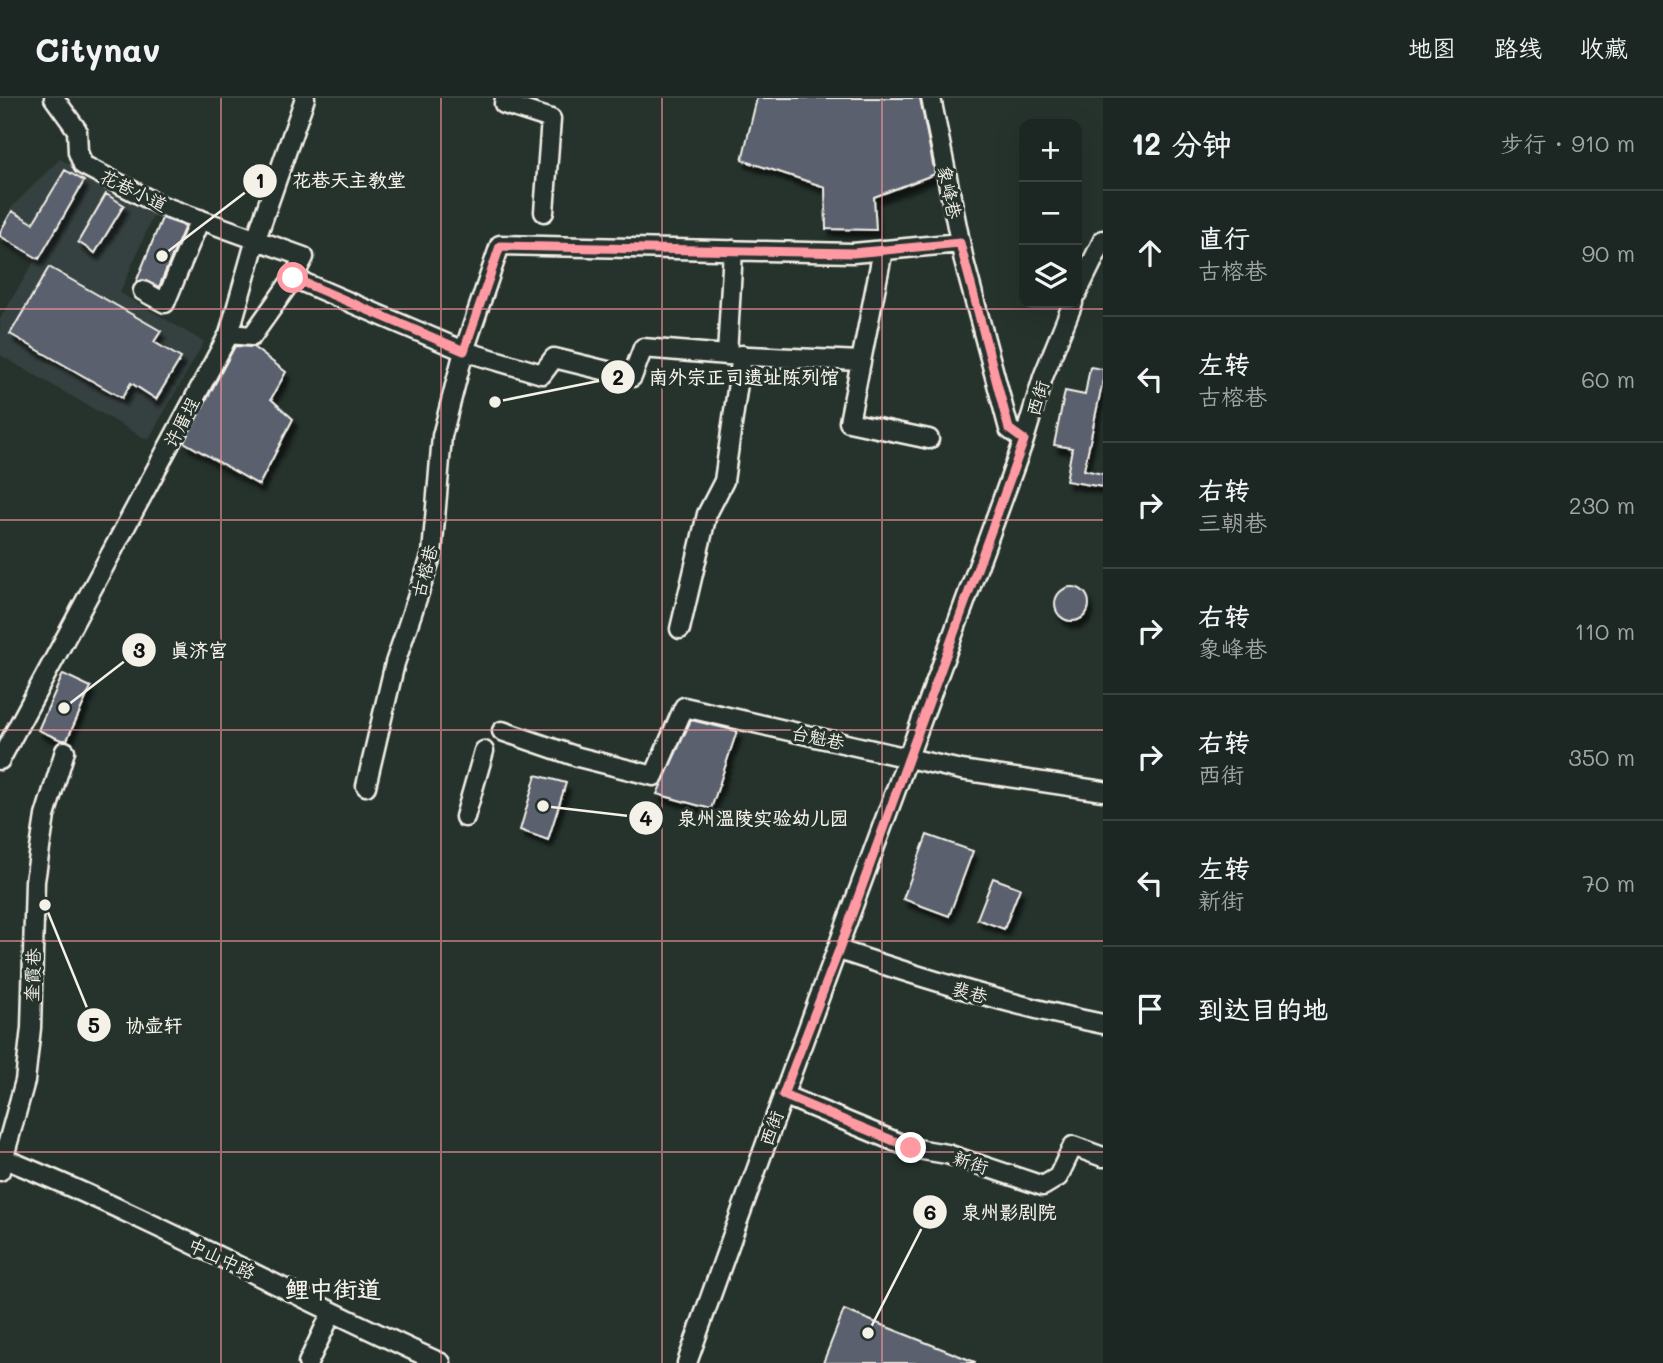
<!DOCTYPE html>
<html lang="zh">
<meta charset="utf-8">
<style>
:root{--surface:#1c2622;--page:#252e2a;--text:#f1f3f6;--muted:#a0a5a5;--line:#3a4340}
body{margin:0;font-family:Mali,"LXGW WenKai TC",sans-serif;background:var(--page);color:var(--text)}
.controls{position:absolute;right:21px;top:21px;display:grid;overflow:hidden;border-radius:14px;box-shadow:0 7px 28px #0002}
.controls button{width:63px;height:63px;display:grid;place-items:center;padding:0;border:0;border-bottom:2px solid var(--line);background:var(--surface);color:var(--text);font:35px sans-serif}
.stop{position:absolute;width:21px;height:21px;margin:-16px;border:5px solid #ff9aa2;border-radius:50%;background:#fff}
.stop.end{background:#ff9aa2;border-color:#fff;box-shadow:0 2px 7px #0008}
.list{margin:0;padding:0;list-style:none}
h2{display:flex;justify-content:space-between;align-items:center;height:91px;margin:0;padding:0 28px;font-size:30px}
h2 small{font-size:23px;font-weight:400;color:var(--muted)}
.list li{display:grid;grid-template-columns:46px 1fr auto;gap:21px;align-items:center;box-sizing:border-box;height:126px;padding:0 28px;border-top:2px solid var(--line)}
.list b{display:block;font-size:26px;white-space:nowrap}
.list p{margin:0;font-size:23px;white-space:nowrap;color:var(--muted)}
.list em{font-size:23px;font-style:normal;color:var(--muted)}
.icon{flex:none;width:38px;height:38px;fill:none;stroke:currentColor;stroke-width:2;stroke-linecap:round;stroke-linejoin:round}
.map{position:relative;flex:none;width:1103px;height:1265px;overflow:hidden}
header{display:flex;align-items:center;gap:42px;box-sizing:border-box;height:98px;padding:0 35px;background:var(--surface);border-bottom:2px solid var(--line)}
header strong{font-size:33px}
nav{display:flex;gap:38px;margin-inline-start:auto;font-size:24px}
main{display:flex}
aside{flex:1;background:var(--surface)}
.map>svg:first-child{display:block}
.built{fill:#364140}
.building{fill:#5a616e;stroke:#f4f1e8;stroke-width:2;filter:url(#shadow)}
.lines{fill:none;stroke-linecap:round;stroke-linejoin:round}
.minor-casing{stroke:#f4f1e8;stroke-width:23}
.minor{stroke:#26332d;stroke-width:18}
.route{stroke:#ff9aa2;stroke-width:9}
.grid{fill:none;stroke:#ff9aa2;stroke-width:2;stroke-opacity:0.55}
.labels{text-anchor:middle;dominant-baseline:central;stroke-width:6;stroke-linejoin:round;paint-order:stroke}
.street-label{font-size:18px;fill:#f4f1e8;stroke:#26332d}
.district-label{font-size:24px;font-weight:bold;fill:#f4f1e8;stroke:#26332d}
.leader{fill:none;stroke:#f4f1e8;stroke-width:2.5}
.callout-dot{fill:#f4f1e8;stroke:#26332d;stroke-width:2.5}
.mark-label{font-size:21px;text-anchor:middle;font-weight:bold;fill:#111}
.callout-label{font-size:19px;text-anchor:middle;font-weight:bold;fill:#f4f1e8;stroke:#26332d;stroke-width:6;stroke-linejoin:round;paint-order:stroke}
</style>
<header>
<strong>Citynav</strong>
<nav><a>地图</a><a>路线</a><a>收藏</a></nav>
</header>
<main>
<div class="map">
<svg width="1103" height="1265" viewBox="0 0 1103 1265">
<defs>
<filter id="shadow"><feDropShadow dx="4" dy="7" stdDeviation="2" flood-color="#0009"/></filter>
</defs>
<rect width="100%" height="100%" fill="#26332d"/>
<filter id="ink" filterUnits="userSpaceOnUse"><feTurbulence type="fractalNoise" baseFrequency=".0143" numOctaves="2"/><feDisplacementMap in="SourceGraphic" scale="14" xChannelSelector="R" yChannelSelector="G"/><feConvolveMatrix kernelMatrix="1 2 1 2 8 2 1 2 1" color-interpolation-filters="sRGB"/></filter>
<g filter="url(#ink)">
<path class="built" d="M60,61L154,115L120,195L204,244L148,342L0,257V221L34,164L0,141V132L12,109Z"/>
<path class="building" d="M757,0H920L935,76L874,99L876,132L826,131L825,89L742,62Z
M65,72L84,83L39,161L0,138V134L12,113L33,125Z
M106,96L124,107L95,155L78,144Z
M162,120L185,128L159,189L143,182L136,184Z
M49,169L161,233L154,244L181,260L156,301L131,285L122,300L10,236Z
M235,248L253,249L286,274L271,301L293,321L259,387L184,344Z
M1090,269L1103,271V282L1084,372L1103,376V389L1066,383L1072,350L1054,347L1065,293L1085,297Z
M1055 506a17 17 0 1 1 34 0a17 17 0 1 1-34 0Z
M63,576L91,589L67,642H61L38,632Z
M691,622L737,633L711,711L657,696Z
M536,677L566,685L548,742L520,732Z
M927,737L973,753L949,818L903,801Z
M993,780L1020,790L1004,831L977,821Z
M844,1212L975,1264V1265H823Z"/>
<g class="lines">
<defs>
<path id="minor" d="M54,0L77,32L78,54L83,67L160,107L304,159L293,180L464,253L542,276L554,260L632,279L643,250L727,257
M505,0L504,6L551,21L544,114
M931,0L964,163L1009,331L1024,342
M733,152L727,257L861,263
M883,152L849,324L929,341
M143,193L165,205L200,121
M1077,195L1103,142
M229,236L252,238L293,180
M680,531L707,416L724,383L742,257
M502,633L578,659L654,678L684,609L961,672L1103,693
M0,662L229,236L256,141L305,0
M366,688L395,565L432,456L442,338L464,253L500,147L853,155L960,145
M465,719L484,653
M839,852C926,881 1013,908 1103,926
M783,997L911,1050L947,1056L1043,1088L1058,1079L1073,1048L1103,1059
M0,1059C151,1120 293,1198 441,1265
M0,1073L25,983L31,930L35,783L45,718L65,653
M308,1265L332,1214
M687,1265C796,956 913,650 1024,342L1043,279L1073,205"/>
</defs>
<use href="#minor" class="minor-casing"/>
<use href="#minor" class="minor"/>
</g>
</g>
<g class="lines" filter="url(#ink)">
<path class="route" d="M293,180L464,253L500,148L853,155L960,145L1009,331L1024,342L839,852L783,997L911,1050"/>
</g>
<path class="grid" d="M221,0V1265M441,0V1265M662,0V1265M882,0V1265M0,211H1103M0,422H1103M0,632H1103M0,843H1103M0,1054H1103"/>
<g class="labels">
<g class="street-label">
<text transform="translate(134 92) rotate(26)">花巷小道</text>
<text transform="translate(950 94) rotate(78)">象峰巷</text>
<text transform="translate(1037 300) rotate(-73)">西街</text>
<text transform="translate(181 324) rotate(-62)">许厝埕</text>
<text transform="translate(424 473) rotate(-75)">古榕巷</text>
<text transform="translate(818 639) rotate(12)">台魁巷</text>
<text transform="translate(32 877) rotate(-88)">奎霞巷</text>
<text transform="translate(970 894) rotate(15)">裴巷</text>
<text transform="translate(771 1030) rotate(-70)">西街</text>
<text transform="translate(971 1064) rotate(18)">新街</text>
<text transform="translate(222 1160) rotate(25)">中山中路</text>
</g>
<g class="district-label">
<text x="333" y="1190">鲤中街道</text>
</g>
</g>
<path class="leader" d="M162 158L260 83M495 304L618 279M64 610L139 552M543 708L646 720M45 807L94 927M868 1235L930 1114"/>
<g class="callout-dot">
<circle cx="162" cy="158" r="7"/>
<circle cx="495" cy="304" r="7"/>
<circle cx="64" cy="610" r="7"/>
<circle cx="543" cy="708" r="7"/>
<circle cx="45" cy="807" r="7"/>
<circle cx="868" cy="1235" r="7"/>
<circle cx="260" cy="83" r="18"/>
<circle cx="618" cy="279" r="18"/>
<circle cx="139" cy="552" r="18"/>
<circle cx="646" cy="720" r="18"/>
<circle cx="94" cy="927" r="18"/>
<circle cx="930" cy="1114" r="18"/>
</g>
<g class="mark-label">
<text x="260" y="90">1</text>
<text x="618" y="287">2</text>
<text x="139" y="560">3</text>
<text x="646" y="728">4</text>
<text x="94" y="935">5</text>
<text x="930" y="1122">6</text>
</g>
<g class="callout-label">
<text x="349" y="89">花巷天主教堂</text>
<text x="744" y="286">南外宗正司遗址陈列馆</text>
<text x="199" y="559">真济宫</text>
<text x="763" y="727">泉州温陵实验幼儿园</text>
<text x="154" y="934">协壶轩</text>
<text x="1009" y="1121">泉州影剧院</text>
</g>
</svg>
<div class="controls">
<button>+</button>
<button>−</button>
<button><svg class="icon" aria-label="layers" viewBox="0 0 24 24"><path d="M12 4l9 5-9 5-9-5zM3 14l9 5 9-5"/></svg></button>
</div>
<div class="stop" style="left:293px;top:180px"></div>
<div class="stop end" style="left:911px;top:1050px"></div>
</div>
<aside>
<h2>12 分钟<small>步行 · 910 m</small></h2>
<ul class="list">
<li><svg class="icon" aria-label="ahead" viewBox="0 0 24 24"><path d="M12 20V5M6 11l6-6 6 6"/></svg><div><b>直行</b><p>古榕巷</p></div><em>90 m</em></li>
<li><svg class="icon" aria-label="left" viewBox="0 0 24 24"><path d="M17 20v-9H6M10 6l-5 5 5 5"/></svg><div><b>左转</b><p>古榕巷</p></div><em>60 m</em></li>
<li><svg class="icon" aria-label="right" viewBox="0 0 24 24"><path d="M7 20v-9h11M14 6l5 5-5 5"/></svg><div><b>右转</b><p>三朝巷</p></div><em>230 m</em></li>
<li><svg class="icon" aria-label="right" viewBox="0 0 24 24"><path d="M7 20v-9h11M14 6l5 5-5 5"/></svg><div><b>右转</b><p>象峰巷</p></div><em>110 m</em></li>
<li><svg class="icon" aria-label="right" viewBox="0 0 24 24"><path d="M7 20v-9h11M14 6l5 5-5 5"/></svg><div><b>右转</b><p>西街</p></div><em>350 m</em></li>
<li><svg class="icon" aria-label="left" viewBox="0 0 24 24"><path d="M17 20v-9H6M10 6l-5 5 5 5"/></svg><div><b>左转</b><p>新街</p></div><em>70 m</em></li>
<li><svg class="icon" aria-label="arrive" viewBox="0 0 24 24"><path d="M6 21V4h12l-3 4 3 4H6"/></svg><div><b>到达目的地</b></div></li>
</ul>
</aside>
</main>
